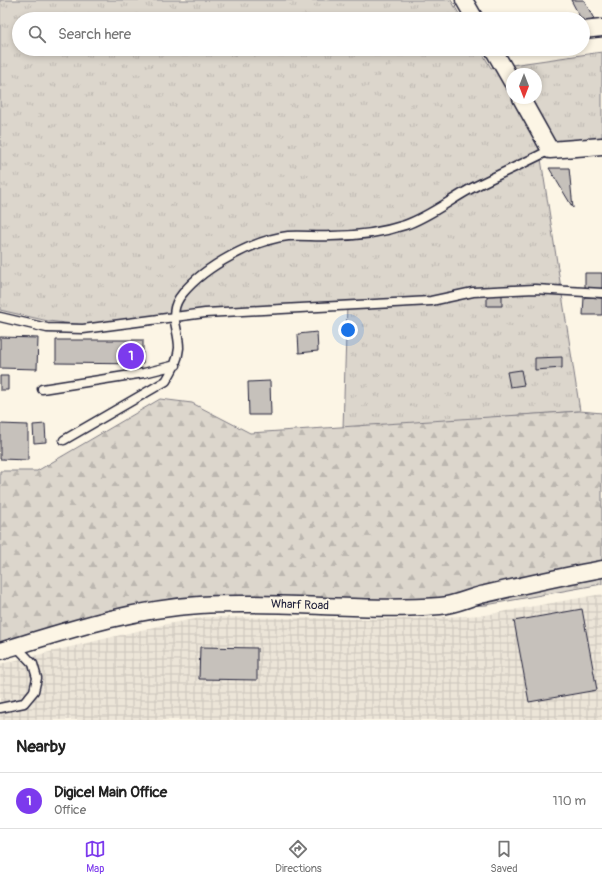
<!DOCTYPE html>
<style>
:root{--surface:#fff;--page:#f6f6f6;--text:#222;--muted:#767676;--line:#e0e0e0;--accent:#7c3aed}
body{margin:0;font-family:Pangolin,sans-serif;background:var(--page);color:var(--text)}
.compass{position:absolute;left:506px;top:68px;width:36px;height:36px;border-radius:50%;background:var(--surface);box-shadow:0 2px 6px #0003;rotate:180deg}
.you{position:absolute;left:348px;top:330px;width:14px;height:14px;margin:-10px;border:3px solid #fff;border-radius:50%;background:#1a73e8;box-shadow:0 0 0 6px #1a73e833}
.badge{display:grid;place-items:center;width:26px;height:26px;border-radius:50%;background:var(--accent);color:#fff;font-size:13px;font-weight:700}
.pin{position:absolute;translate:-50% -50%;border:2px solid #fff;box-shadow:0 1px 4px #0006}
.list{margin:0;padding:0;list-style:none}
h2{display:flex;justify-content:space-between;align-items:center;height:52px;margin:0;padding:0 16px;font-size:17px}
h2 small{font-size:13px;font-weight:400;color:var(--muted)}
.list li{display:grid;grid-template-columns:26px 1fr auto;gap:12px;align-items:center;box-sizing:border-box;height:56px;padding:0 16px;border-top:1px solid var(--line)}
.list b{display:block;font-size:15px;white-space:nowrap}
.list p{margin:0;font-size:13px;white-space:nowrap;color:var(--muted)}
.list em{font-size:13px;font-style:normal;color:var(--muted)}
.icon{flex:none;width:22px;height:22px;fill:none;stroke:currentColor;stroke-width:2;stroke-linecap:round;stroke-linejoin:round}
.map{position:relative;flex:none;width:602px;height:720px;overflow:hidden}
.search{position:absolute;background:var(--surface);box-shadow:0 2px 6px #0003;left:12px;right:12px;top:12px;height:44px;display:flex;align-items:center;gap:10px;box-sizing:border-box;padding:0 14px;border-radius:22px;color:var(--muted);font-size:15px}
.sheet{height:108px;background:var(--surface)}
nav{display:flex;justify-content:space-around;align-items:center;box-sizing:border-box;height:56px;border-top:1px solid var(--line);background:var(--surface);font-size:11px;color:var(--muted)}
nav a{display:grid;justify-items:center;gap:2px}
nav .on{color:var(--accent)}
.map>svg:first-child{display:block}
.industrial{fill:url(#industrial-grid)}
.grass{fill:url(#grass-tufts);stroke:#7f7c84;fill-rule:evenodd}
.forest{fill:url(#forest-firs);stroke:#7f7c84}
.building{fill:#c6c1bb;stroke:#22223b}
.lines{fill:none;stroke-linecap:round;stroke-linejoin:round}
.service-casing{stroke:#22223b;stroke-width:11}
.minor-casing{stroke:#22223b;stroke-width:19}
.service{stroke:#fcf5e5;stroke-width:8}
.minor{stroke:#fcf5e5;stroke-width:16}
.labels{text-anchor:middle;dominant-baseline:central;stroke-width:4;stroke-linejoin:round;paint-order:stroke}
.street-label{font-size:12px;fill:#22223b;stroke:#fcf5e5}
</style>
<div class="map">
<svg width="602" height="720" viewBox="0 0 602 720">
<defs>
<pattern id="industrial-grid" width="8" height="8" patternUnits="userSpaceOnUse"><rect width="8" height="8" fill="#ece5d8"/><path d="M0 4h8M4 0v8" fill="none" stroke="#cac4ba"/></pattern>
<pattern id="grass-tufts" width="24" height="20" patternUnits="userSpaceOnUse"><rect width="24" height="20" fill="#dcd6cc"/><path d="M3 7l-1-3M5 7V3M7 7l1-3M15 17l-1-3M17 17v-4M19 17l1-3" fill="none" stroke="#bcb7b0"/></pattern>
<pattern id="forest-firs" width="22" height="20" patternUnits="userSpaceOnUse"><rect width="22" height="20" fill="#dcd6cc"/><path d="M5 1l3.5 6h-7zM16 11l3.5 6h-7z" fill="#bcb7b0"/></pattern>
</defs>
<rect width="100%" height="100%" fill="#fcf5e5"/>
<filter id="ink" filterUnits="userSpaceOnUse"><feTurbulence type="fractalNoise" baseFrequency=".025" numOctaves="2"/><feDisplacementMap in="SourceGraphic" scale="8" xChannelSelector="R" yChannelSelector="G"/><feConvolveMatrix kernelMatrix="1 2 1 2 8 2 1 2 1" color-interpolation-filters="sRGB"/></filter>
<g filter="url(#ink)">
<path class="industrial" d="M602,594V720H0V664L162,625L206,617L401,619L485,615Z"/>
<path class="grass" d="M0,0H451L462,19H19V49H480L491,68L602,52V149L563,154L541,159L580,411L343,428L347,304L83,325L48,321L0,310ZM512,74H536V98H512Z"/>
<path class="forest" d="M160,399L192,403L250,433L580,411L602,413V584L486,605L391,609L176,611L0,656V471H37Z"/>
<path class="building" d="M571,0H584L594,19L584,24L583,19H581Z
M549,168H569L573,208Z
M585,273H602V289L585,288Z
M487,294H502V306H487Z
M584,297L602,298V315H583Z
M317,332L318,351L299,353L298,334Z
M0,337L38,338L37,369L0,368Z
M56,340H143V364L56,363Z
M562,357V368L535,370V358Z
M521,370L524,385L510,387L507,372Z
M0,376H8V390H0Z
M270,381L271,415H249L248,382Z
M0,424L28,425V460L0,459Z
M45,424L46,442L34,443L33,425Z
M582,609L597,690L529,702L514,621Z
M200,647L257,648V680L199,679Z"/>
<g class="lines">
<defs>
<path id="service" d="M0,317L47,328L83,329L205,313L431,301L473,292L535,289L602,293
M42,389L144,373L176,365
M64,440L166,381C172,371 178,361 179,348C179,326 166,313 183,293C205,266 254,240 288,236C302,235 317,237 331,236C356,236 381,233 405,225C429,217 451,199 474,187C499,174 525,163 550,150
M0,708L24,703L34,691L37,678L33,664L16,646"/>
<path id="minor" d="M464,0L475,19
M583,30L602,28
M493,49L512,82
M521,98L550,150L602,146
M0,651C66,631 131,609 200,605C280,600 360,612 440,606C455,605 470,597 485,594C524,585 563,576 602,569"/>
</defs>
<use href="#service" class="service-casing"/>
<use href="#minor" class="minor-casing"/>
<use href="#service" class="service"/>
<use href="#minor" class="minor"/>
</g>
</g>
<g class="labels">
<g class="street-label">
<text transform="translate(300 605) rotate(2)">Wharf Road</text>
</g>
</g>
</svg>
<svg class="compass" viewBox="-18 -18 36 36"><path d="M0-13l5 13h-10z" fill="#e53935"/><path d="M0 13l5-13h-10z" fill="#767676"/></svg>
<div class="you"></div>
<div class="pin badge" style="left:131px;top:356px">1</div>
<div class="search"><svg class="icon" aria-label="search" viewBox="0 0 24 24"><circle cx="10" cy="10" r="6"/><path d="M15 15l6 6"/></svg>Search here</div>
</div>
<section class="sheet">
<h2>Nearby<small></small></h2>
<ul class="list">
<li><span class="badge">1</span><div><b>Digicel Main Office</b><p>Office</p></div><em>110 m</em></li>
</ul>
</section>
<nav>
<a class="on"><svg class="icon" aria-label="map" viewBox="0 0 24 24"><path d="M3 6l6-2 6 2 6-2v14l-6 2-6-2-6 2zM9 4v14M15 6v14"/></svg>Map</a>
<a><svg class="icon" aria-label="directions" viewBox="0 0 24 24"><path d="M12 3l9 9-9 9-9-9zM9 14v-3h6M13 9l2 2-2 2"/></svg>Directions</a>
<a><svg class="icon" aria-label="saved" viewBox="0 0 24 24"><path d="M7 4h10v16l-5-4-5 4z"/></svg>Saved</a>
</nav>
